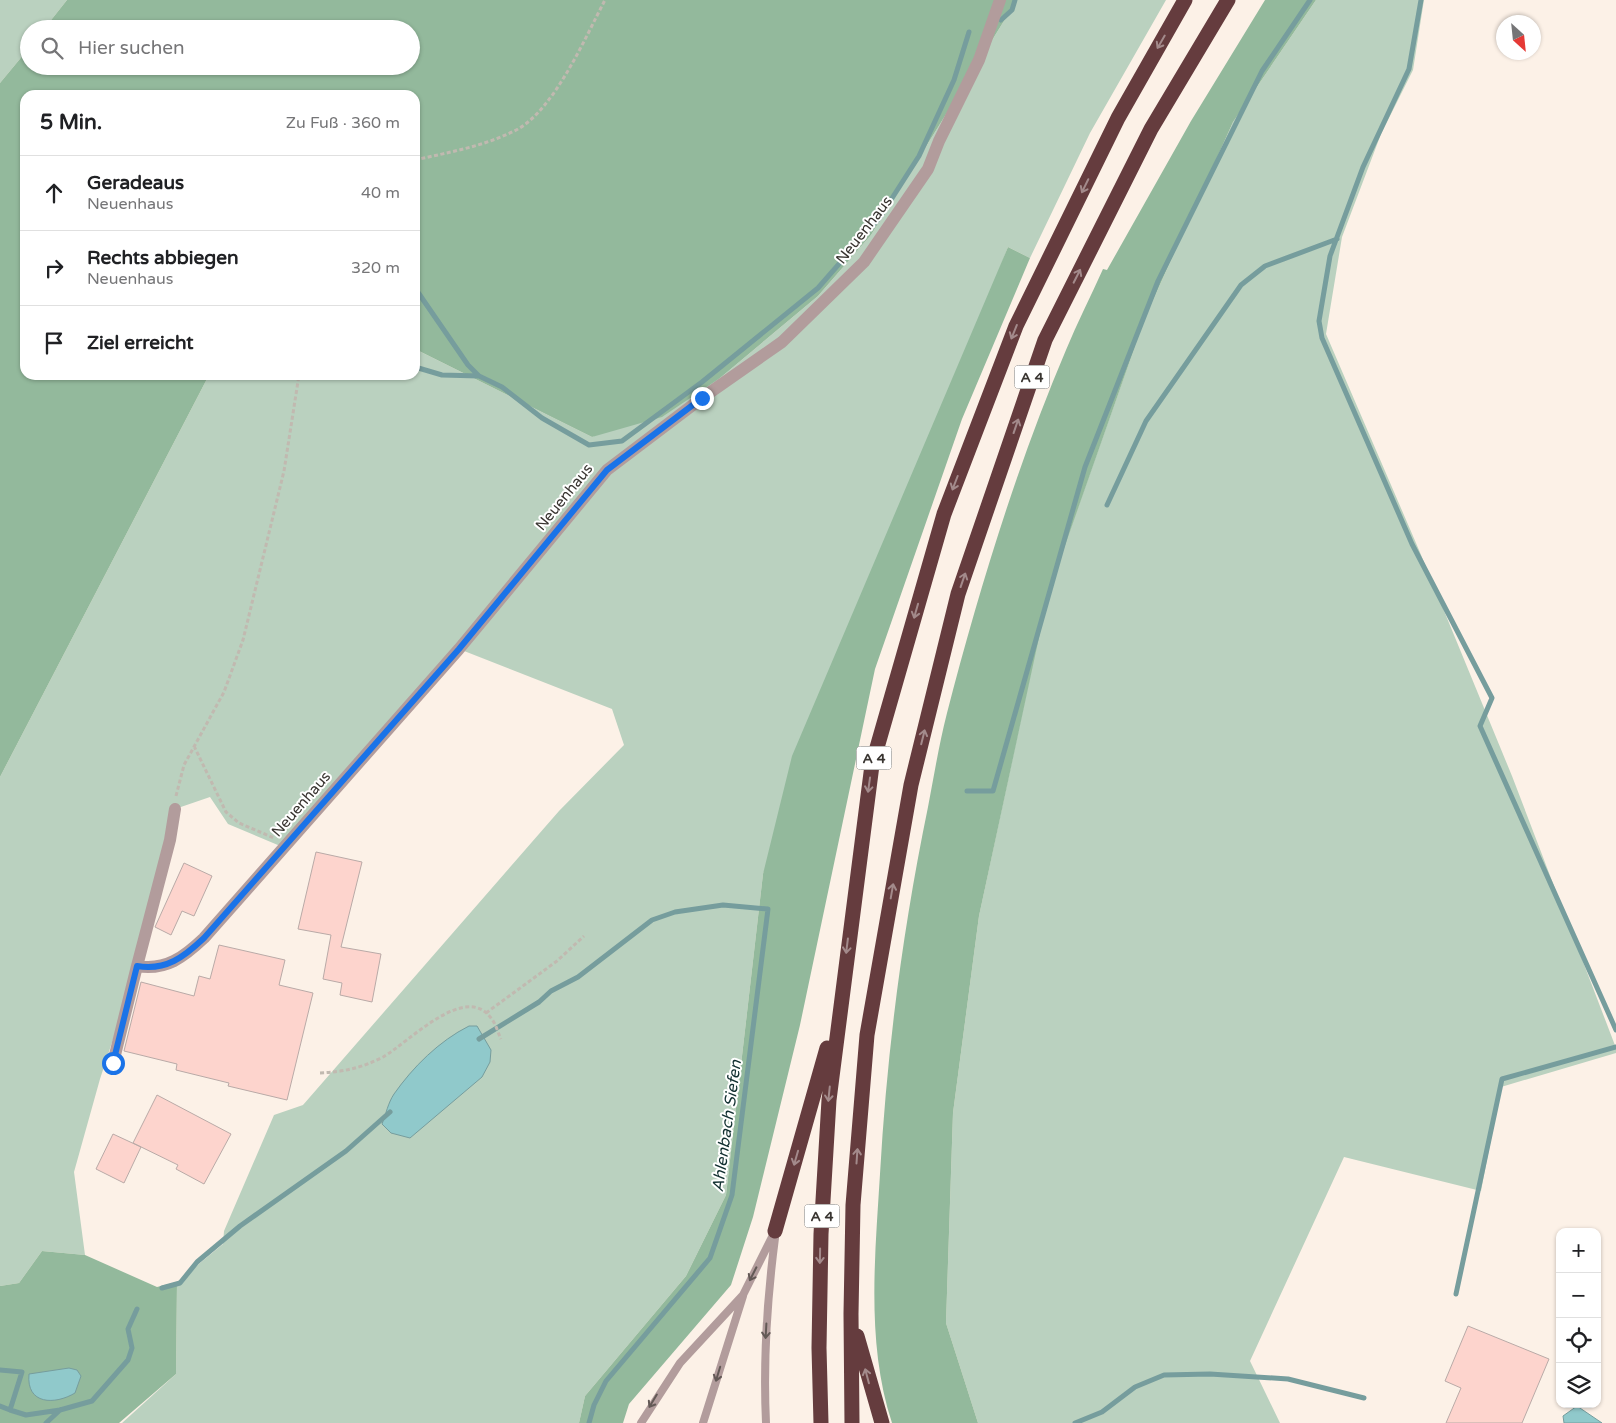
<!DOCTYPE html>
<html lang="de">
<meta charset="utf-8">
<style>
:root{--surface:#fff;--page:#f2f2f2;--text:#202124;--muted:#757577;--line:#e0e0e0}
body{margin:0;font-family:"Varela Round",sans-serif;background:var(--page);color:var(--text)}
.controls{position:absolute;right:15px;bottom:15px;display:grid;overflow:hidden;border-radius:10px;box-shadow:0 1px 4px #0004}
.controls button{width:45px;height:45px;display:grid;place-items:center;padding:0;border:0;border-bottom:1px solid var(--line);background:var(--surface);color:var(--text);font:25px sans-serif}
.compass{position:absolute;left:1496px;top:15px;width:45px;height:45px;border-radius:50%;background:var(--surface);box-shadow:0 1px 4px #0004;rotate:153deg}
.stop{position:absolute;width:15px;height:15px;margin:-11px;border:4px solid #1a73e8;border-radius:50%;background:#fff}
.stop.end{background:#1a73e8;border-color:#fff;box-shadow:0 1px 5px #0008}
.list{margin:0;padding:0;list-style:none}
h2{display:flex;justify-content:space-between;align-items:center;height:65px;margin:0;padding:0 20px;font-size:21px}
h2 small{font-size:16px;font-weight:400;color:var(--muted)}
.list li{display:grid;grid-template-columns:32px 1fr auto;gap:15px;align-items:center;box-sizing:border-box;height:75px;padding:0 20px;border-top:1px solid var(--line)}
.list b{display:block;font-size:19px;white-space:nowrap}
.list p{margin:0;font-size:16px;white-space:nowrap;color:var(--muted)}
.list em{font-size:16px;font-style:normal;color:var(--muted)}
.icon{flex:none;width:28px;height:28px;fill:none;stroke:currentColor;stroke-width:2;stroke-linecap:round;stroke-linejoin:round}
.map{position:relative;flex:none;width:1616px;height:1423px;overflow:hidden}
.search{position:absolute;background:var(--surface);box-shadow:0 1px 4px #0004;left:20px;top:20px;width:400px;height:55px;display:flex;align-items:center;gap:12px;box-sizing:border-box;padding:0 18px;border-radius:28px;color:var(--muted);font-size:19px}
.panel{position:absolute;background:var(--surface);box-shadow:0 1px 4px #0004;left:20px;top:90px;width:400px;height:290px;border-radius:15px}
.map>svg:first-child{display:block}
.green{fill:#bad1bf}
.forest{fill:#93b99c}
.water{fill:#90c9cb;stroke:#769d9d}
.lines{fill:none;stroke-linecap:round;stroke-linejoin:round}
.stream{stroke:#769d9d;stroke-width:5}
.building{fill:#fdd4cd;stroke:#b9aaa7}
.path{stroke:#c1b9b0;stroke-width:3;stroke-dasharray:4 2.5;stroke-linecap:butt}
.lane{stroke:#b29c9c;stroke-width:8}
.street{stroke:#b29c9c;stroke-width:12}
.highway{stroke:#653c3e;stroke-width:15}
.oneway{stroke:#a38a8b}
.oneway2{stroke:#635956}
.route{stroke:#1a73e8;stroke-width:6}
.labels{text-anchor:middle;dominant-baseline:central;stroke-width:4;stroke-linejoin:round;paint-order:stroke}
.shield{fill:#fff;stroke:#74726f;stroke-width:1}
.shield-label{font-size:14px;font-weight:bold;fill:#393531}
.street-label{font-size:15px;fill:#393531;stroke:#fff}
.water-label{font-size:16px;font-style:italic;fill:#112f30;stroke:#fff}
</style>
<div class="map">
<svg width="1616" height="1423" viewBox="0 0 1616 1423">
<rect width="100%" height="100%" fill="#fcf1e7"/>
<path class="green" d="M0,0H67L44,29H29V48L0,83Z
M1017,0H1166L1090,133L1030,258L1008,247L763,874L726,1195L686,1276L585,1396L579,1423H122L176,1374L177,1282L223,1244L224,1231L274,1115L303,1105L559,811L624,745L612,709L459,649L285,848L228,824L210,797L175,809L137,966L100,1079L74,1172L85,1255L42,1251L19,1283L0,1286V777L209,375H415V349L592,437L720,378L818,296L871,235Z
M1316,0H1424L1413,70L1381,134L1342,237L1326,334L1419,550L1512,776L1616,1048V1053L1501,1087L1481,1191L1344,1157L1250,1361L1280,1423H978L946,1323L953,1113L979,916L1048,592L1145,318L1233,122Z"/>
<path class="forest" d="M67,0H1017L871,235L818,296L720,378L662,417L592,437L415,349V95H25V375H209L0,777V83L29,48V66H411V29H44Z
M1265,0H1316L1233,122L1145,318L1049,591L979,916L953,1113L946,1323L978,1423H892C866,1344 875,1256 880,1174C887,1050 903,928 928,807C934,776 939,744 947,713C978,593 1017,465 1066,350C1077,323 1091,296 1103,269L1107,270L1191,121Z
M1008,247L1030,258L962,419L875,669L800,1025L753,1217L731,1285L629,1404L623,1423H579L585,1396L686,1276L726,1195L763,874L792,756Z
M42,1251L85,1255L157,1287L177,1282L176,1374L119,1423H0V1286L19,1283Z"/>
<path class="water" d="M469,1026H477L491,1050L490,1062L482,1077L410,1138L391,1133L382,1124C386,1114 388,1103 394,1094C413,1067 439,1041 469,1026Z
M69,1368L77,1370L81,1376L75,1393C55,1405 26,1405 29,1374Z
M1577,1406L1602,1423H1564L1563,1416Z"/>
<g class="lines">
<path class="stream" d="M1421,0L1409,69L1363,167L1330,256L1319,321L1322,338L1412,544L1492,698L1480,726L1616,1030
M1001,20L1012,10L1015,0
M415,288L468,365L479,376L502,387L542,418L589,445L622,441L702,382L818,288L880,217L919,156L954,80L969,32
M415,367L442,375L479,376
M1107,505L1146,421L1241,285L1265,266L1337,239
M967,791H993L1085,467L1158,281L1262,71L1310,0
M479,1039L539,1002L551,991L578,977L652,920L675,912L723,905L768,909L732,1195L710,1258L606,1381L594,1405L589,1423
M162,1288L180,1283L197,1262L240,1226L346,1151L390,1112
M1456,1294L1502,1079L1616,1047
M0,1370L22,1372L10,1410L26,1415L60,1410L92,1401L128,1360L132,1348L128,1329L137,1309
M0,1406L10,1410
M46,1423L60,1410
M1075,1423L1102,1412L1135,1387L1164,1375L1210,1374L1288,1379L1364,1398"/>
</g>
<path class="building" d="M316,852L362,862L341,947L381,954L372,1002L340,995L342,983L323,979L331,935L298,929Z
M184,863L212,876L194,916L182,911L171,935L155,927Z
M219,945L285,960L279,985L313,993L287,1100L228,1086L229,1083L176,1070L177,1064L124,1051L141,982L194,996L199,976L210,979Z
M157,1095L231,1134L204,1184L176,1169L178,1165L133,1143Z
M113,1134L141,1147L124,1183L96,1169Z
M1468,1326L1549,1359L1522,1423H1446L1461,1388L1445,1381Z"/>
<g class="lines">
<path class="path" d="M415,160C450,152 486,146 518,129C555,108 585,38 605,0
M194,746L226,812L239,823L274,838
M176,796L184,765L224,692L243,640L284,471L299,375
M486,1013L557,961L584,936
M320,1073C343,1072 362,1068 383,1057C408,1043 465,982 491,1018C496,1024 498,1033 501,1039"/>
<path class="lane" d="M641,1423L680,1363L743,1295L775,1231
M703,1423L743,1296
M766,1423C763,1360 767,1300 775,1238"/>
<path class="street" d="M137,966L170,840L175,809
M113,1063L137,966C166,971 184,957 204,938L459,649L607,470L702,398L782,342L864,262L928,169L939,141L979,60L1000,0"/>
<path class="highway" d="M775,1231L827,1048
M857,1336L882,1423
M821,1423L819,1348L821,1234L829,1100L872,765L944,514L1016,326L1118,118L1185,0
M852,1423L851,1314L853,1205L867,1035L911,785L958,594L1045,340L1151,129L1228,0"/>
</g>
<defs><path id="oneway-shaft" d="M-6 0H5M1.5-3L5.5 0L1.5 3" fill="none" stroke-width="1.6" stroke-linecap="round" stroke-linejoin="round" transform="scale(1.25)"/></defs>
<g class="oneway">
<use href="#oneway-shaft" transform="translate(1161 42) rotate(120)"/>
<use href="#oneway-shaft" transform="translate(1085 186) rotate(116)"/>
<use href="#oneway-shaft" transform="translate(1077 276) rotate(-63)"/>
<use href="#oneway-shaft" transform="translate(1014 332) rotate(112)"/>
<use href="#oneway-shaft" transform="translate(1016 426) rotate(-71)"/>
<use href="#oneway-shaft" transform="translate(955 483) rotate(111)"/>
<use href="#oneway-shaft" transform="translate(963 580) rotate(-71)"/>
<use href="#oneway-shaft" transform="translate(916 611) rotate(106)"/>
<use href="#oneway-shaft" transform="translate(923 737) rotate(-76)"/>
<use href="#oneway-shaft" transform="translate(869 785) rotate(98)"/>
<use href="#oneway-shaft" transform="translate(892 891) rotate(-80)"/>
<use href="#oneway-shaft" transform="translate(847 946) rotate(97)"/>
<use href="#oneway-shaft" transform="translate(829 1094) rotate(96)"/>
<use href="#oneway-shaft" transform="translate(857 1156) rotate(-86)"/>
<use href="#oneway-shaft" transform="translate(796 1158) rotate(106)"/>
<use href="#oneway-shaft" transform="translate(820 1256) rotate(91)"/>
<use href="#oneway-shaft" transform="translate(867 1376) rotate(-105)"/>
</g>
<g class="oneway2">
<use href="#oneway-shaft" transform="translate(753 1274) rotate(117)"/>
<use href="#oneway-shaft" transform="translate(766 1331) rotate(93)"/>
<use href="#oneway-shaft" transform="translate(718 1374) rotate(107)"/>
<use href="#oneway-shaft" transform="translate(653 1401) rotate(121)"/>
</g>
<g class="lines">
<path class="route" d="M113,1063L137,966C166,971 184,957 204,938L459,649L607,470L702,398"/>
</g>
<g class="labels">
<g class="shield">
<rect x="1014.5" y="365.5" width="35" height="23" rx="4"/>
<rect x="856.5" y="746.5" width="35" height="23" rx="4"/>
<rect x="804.5" y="1204.5" width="35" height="23" rx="4"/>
</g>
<g class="shield-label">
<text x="1032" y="377">A 4</text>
<text x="874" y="758">A 4</text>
<text x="822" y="1216">A 4</text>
</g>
<g class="street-label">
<text transform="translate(864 230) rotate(-52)">Neuenhaus</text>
<text transform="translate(564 497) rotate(-51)">Neuenhaus</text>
<text transform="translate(301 804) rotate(-49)">Neuenhaus</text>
</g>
<g class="water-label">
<text transform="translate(727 1126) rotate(-82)">Ahlenbach Siefen</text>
</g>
</g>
</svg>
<div class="controls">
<button>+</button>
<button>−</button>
<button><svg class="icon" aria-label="locate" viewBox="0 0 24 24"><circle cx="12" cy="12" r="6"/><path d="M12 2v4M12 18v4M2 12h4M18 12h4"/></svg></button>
<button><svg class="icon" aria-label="layers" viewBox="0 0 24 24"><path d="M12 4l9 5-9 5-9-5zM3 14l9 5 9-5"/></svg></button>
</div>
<svg class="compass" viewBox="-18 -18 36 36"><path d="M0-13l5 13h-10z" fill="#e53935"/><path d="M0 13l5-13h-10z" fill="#757577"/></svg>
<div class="stop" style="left:113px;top:1063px"></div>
<div class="stop end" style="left:702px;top:398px"></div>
<div class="search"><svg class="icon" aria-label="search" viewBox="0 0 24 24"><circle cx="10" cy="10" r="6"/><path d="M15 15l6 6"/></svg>Hier suchen</div>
<section class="panel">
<h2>5 Min.<small>Zu Fuß · 360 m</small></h2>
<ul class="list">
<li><svg class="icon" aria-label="ahead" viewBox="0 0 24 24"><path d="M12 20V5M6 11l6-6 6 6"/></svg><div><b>Geradeaus</b><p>Neuenhaus</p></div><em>40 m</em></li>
<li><svg class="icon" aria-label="right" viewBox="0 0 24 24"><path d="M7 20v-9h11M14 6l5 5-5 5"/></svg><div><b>Rechts abbiegen</b><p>Neuenhaus</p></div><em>320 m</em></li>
<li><svg class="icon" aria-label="arrive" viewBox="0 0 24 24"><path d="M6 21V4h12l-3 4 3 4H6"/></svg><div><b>Ziel erreicht</b></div></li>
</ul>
</section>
</div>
